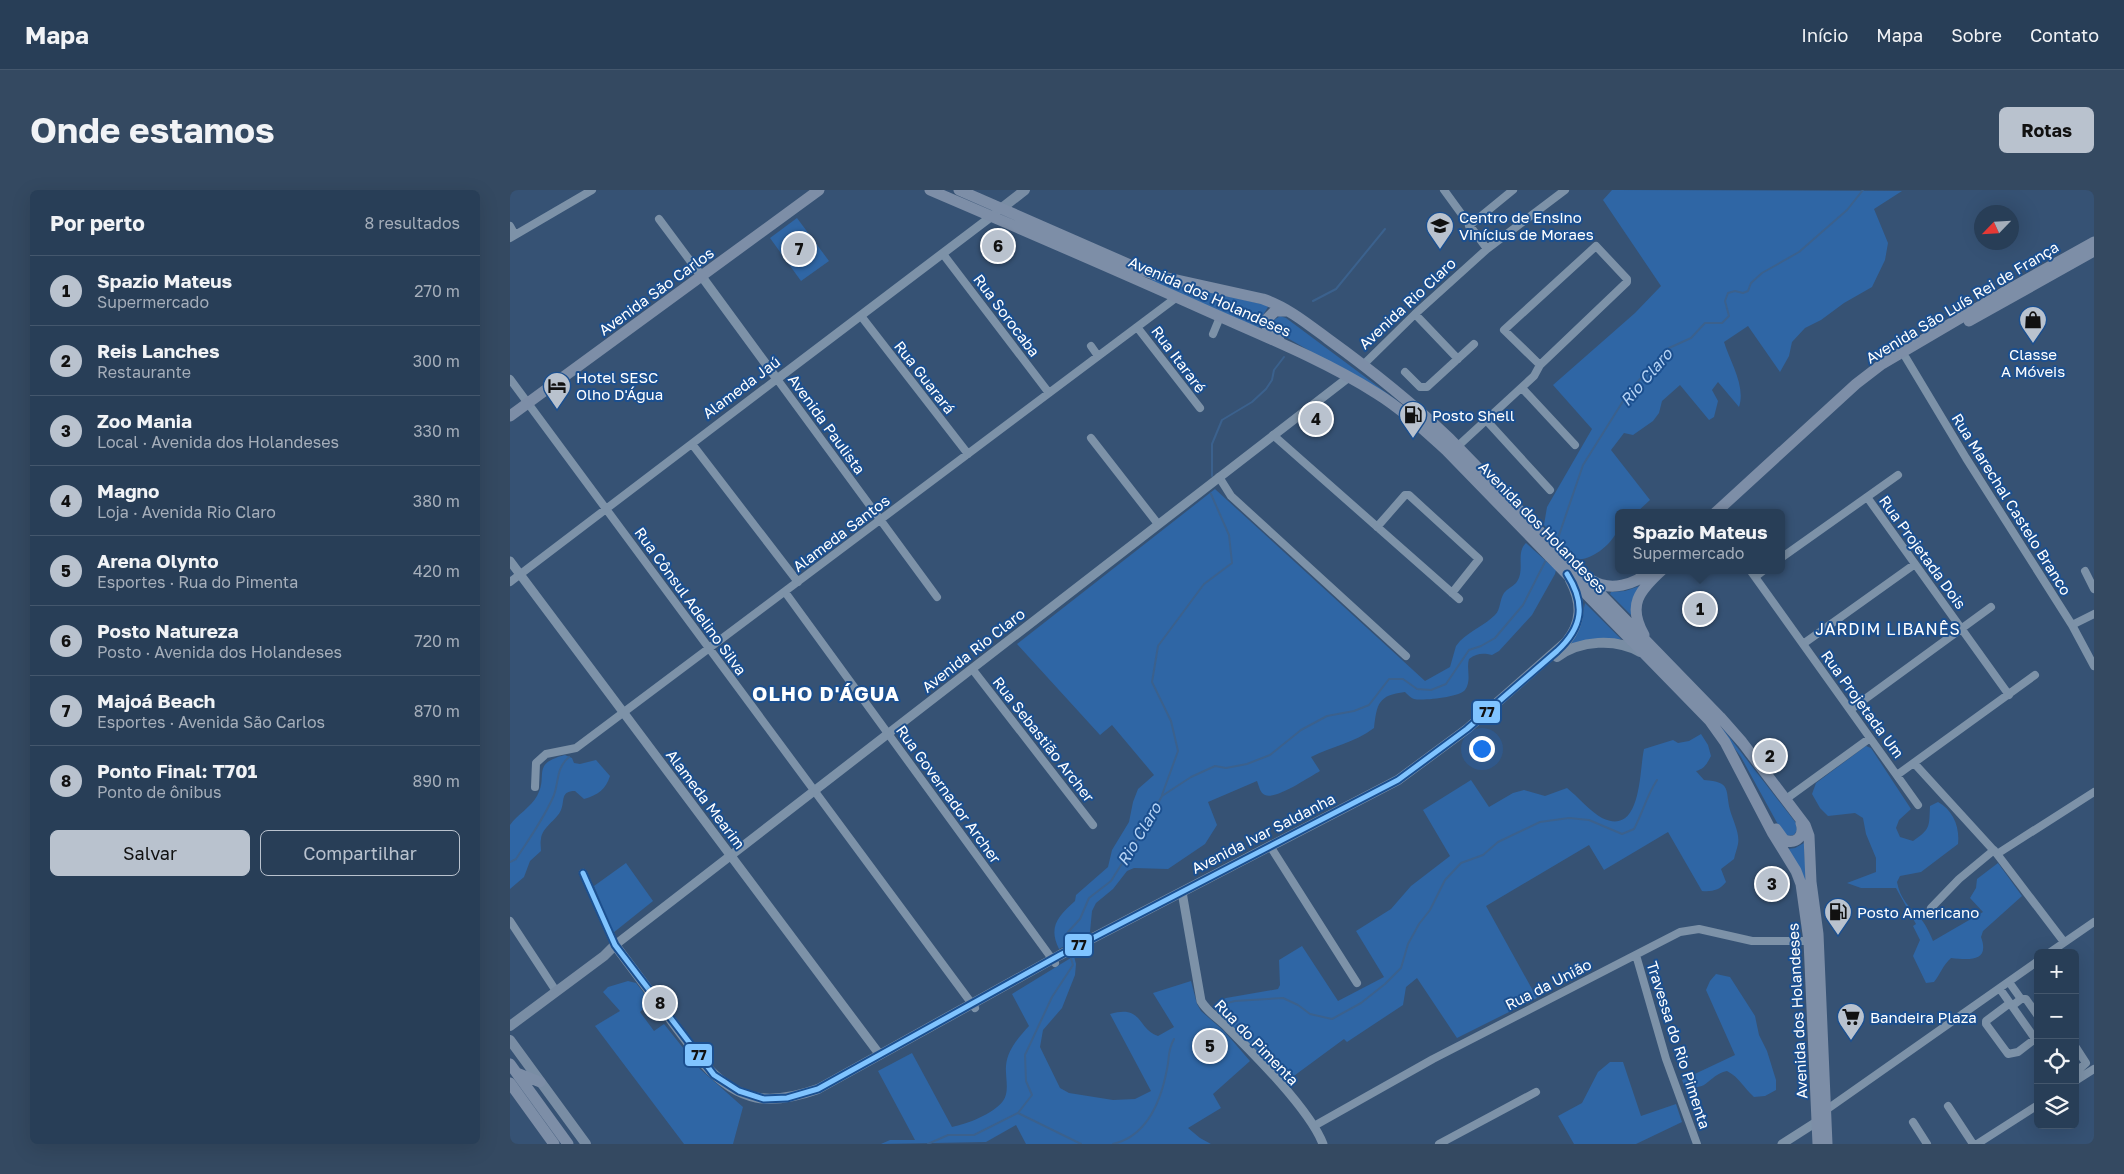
<!DOCTYPE html>
<html lang="pt">
<meta charset="utf-8">
<style>
:root{--surface:#283e57;--page:#344961;--text:#f1f3f6;--muted:#a5aeba;--line:#44576d;--accent:#b9c2ce}
body{margin:0;font-family:"Golos Text",sans-serif;background:var(--page);color:var(--text)}
.controls{position:absolute;right:15px;bottom:15px;display:grid;overflow:hidden;border-radius:8px;box-shadow:0 5px 20px #0002}
.controls button{width:45px;height:45px;display:grid;place-items:center;padding:0;border:0;border-bottom:1px solid var(--line);background:var(--surface);color:var(--text);font:25px sans-serif}
.compass{position:absolute;left:1464px;top:15px;width:45px;height:45px;border-radius:50%;background:var(--surface);box-shadow:0 5px 20px #0002;rotate:245deg}
.you{position:absolute;left:971px;top:558px;width:18px;height:18px;margin:-12px;border:4px solid #fff;border-radius:50%;background:#1a73e8;box-shadow:0 0 0 8px #1a73e833}
.badge{display:grid;place-items:center;width:32px;height:32px;border-radius:50%;background:var(--accent);color:#111;font-size:16px;font-weight:700}
.pin{position:absolute;translate:-50% -50%;border:2px solid #fff;box-shadow:0 1px 5px #0006}
.popup{position:absolute;left:1105px;top:319px;width:170px;height:65px;box-sizing:border-box;display:grid;place-content:center;border-radius:8px;background:var(--surface);filter:drop-shadow(0 1px 4px #0005);font-size:16px;white-space:nowrap;color:var(--muted)}
.popup b{font-size:19px;color:var(--text)}
.popup::after{content:'';position:absolute;left:50%;top:100%;margin-left:-10px;border:10px solid transparent;border-top-color:var(--surface)}
.list{margin:0;padding:0;list-style:none}
h2{display:flex;justify-content:space-between;align-items:center;height:65px;margin:0;padding:0 20px;font-size:21px}
h2 small{font-size:16px;font-weight:400;color:var(--muted)}
.list li{display:grid;grid-template-columns:32px 1fr auto;gap:15px;align-items:center;box-sizing:border-box;height:70px;padding:0 20px;border-top:1px solid var(--line)}
.list b{display:block;font-size:19px;white-space:nowrap}
.list p{margin:0;font-size:16px;white-space:nowrap;color:var(--muted)}
.list em{font-size:16px;font-style:normal;color:var(--muted)}
.actions{display:flex;gap:10px;padding:15px 20px}
.actions a{flex:1;padding:11px 0;border:1px solid var(--accent);border-radius:8px;text-align:center;font-size:18px;color:var(--accent)}
.actions .main{background:var(--accent);color:#111}
.icon{flex:none;width:28px;height:28px;fill:none;stroke:currentColor;stroke-width:2;stroke-linecap:round;stroke-linejoin:round}
.map{position:relative;flex:none;width:1584px;height:954px;overflow:hidden;border-radius:8px}
header{display:flex;align-items:center;gap:30px;box-sizing:border-box;height:70px;padding:0 25px;background:var(--surface);border-bottom:1px solid var(--line)}
header strong{font-size:24px}
nav{display:flex;gap:28px;margin-inline-start:auto;font-size:18px}
.intro{display:flex;align-items:center;justify-content:space-between;box-sizing:border-box;height:120px;padding:0 30px}
h1{margin:0;font-size:35px}
.button{padding:12px 22px;border-radius:8px;background:var(--accent);color:#111;font-size:18px;font-weight:700}
main{display:flex;gap:30px;padding:0 30px}
aside{flex:1;background:var(--surface);border-radius:8px;box-shadow:0 5px 20px #0002}
.map>svg:first-child{display:block}
.green{fill:#2f66a5}
.lines{fill:none;stroke-linecap:round;stroke-linejoin:round}
.stream{stroke:#3b618d;stroke-width:2}
.minor{stroke:#7d92a8;stroke-width:8}
.tertiary{stroke:#7d92a8;stroke-width:9}
.secondary{stroke:#798da4;stroke-width:10}
.primary{stroke:#7d8ea7;stroke-width:11}
.bus-1-casing{stroke:#1b4f8f;stroke-width:9}
.bus-1{stroke:#80c4ff;stroke-width:5}
.labels{text-anchor:middle;dominant-baseline:central;stroke-width:4;stroke-linejoin:round;paint-order:stroke}
.poi-label{font-size:15px;fill:#fff;stroke:#1b4f8f;text-anchor:start}
.street-label{font-size:15px;fill:#fff;stroke:#1b4f8f}
.water-label{font-size:16px;font-style:italic;fill:#b5d3f5;stroke:#1b4f8f}
.neighbourhood-label{font-size:16px;letter-spacing:1px;fill:#fff;stroke:#1b4f8f}
.district-label{font-size:20px;font-weight:bold;letter-spacing:1px;fill:#fff;stroke:#1b4f8f}
.line-badge{stroke:#1b4f8f;stroke-width:2}
.pale-badge-label{font-size:14px;text-anchor:middle;font-weight:bold;fill:#111}
</style>
<header>
<strong>Mapa</strong>
<nav><a>Início</a><a>Mapa</a><a>Sobre</a><a>Contato</a></nav>
</header>
<div class="intro"><h1>Onde estamos</h1><a class="button">Rotas</a></div>
<main>
<aside>
<h2>Por perto<small>8 resultados</small></h2>
<ul class="list">
<li><span class="badge">1</span><div><b>Spazio Mateus</b><p>Supermercado</p></div><em>270 m</em></li>
<li><span class="badge">2</span><div><b>Reis Lanches</b><p>Restaurante</p></div><em>300 m</em></li>
<li><span class="badge">3</span><div><b>Zoo Mania</b><p>Local · Avenida dos Holandeses</p></div><em>330 m</em></li>
<li><span class="badge">4</span><div><b>Magno</b><p>Loja · Avenida Rio Claro</p></div><em>380 m</em></li>
<li><span class="badge">5</span><div><b>Arena Olynto</b><p>Esportes · Rua do Pimenta</p></div><em>420 m</em></li>
<li><span class="badge">6</span><div><b>Posto Natureza</b><p>Posto · Avenida dos Holandeses</p></div><em>720 m</em></li>
<li><span class="badge">7</span><div><b>Majoá Beach</b><p>Esportes · Avenida São Carlos</p></div><em>870 m</em></li>
<li><span class="badge">8</span><div><b>Ponto Final: T701</b><p>Ponto de ônibus</p></div><em>890 m</em></li>
</ul>
<div class="actions"><a class="main">Salvar</a><a>Compartilhar</a></div>
</aside>
<div class="map">
<svg width="1584" height="954" viewBox="0 0 1584 954">
<rect width="100%" height="100%" fill="#365274"/>
<path class="green" d="M1102,0L1392,1L1364,19L1378,53L1375,70L1362,97L1334,113L1311,130L1295,138L1282,152L1279,166L1270,182L1238,136L1214,152C1220,172 1236,196 1229,217L1208,192L1202,200L1208,211L1204,227L1199,230L1170,195L1152,211L1149,223L1143,231L1123,245L1114,243L1101,260L1140,310L1126,323H1109C1109,328 1110,334 1108,339C1103,353 1082,371 1067,369L1034,335L1037,317L1082,239L1043,195L1125,123L1151,96L1093,10Z
M287,28L319,71L291,91L260,48Z
M642,89L756,115L758,117L750,130L749,140L640,91Z
M770,126L776,128L890,213L767,142L762,135L764,130Z
M705,299L915,491L940,477L946,456L950,451C960,441 975,435 985,425C991,419 989,411 994,403C997,399 1002,397 1006,393C1016,381 1005,363 1016,353L1046,380L1045,384L1022,425L989,461L982,465C973,463 967,463 959,469C956,479 962,490 955,500C950,507 913,511 904,509C901,508 898,505 895,502C868,505 867,514 864,538C845,553 822,556 801,567L810,581C799,587 766,610 755,605C750,603 749,596 747,591L698,612L707,635L695,654L658,679L624,678L617,681L603,699L586,713L582,721L580,742L549,759C538,737 548,726 565,711L566,705L598,677L602,660L619,632L623,612L628,599L644,585L602,535L590,545L507,454Z
M1130,396L1121,425L1100,404L1101,402L1115,401Z
M1075,413L1111,449L1060,457L1072,427Z
M1213,539L1286,633L1287,640L1284,645L1277,646L1272,642L1231,567L1211,540Z
M1191,544L1198,555L1201,566C1197,574 1194,579 1186,581L1194,590C1222,592 1215,600 1220,620C1223,631 1230,643 1228,654C1227,659 1225,664 1224,669L1211,679L1216,692C1210,700 1202,702 1192,701L1158,642L1094,680L1079,655L976,716L1027,808L947,848L907,788L896,797L893,815L837,852L834,849L777,891L704,818L705,814L716,808L768,799L770,795L769,770L792,756L828,811L874,787L846,741L881,719L901,696L940,666L913,620L961,590L979,617L1003,603L1014,600L1035,606L1057,598C1067,606 1082,623 1092,628C1132,647 1129,581 1134,559L1163,550L1168,553L1179,551Z
M1356,556L1361,558L1401,619L1389,630L1386,638L1390,647L1403,651C1421,639 1419,636 1420,616L1428,612C1443,620 1450,637 1448,654L1411,682L1390,686L1387,692C1390,709 1400,718 1411,729C1416,735 1420,744 1423,751L1473,722L1460,708L1466,698L1467,689L1488,673L1512,706L1473,741L1471,747C1480,772 1460,770 1441,768C1433,775 1431,783 1424,792L1416,793L1403,766L1410,750L1403,736L1406,734L1386,698H1351L1337,693L1366,682V668L1356,644L1353,628L1345,623L1318,626L1310,618L1302,604L1306,593Z
M55,565L62,568L64,573L70,574L86,570L100,586C96,599 88,605 74,609L65,601C50,601 55,611 51,620C47,630 32,637 31,649C30,653 31,657 31,661L20,671L14,687L0,699V635C7,625 21,617 27,606C39,585 20,574 55,565Z
M1294,653L1296,693L1278,659L1285,658Z
M116,673L143,711L103,743L84,696Z
M564,766L566,774L565,785L552,818L533,840L530,857L550,898L559,903L603,910L625,909L641,901L600,824C633,814 627,839 648,846L664,837L643,803L681,791L687,814L691,821L714,841L740,871L703,904L711,918L678,938L690,948L701,954H516L506,935L476,952L371,954L380,950H405L368,881L402,863L442,937C457,934 483,924 493,911C500,902 495,886 496,876C497,860 509,847 519,836L502,804Z
M1206,784L1220,787L1245,826L1249,845L1257,861L1266,890V900L1255,906L1244,907C1233,897 1230,888 1217,881C1196,886 1199,903 1174,895L1172,890L1225,865L1196,800L1200,791Z
M118,791L126,793L141,812L130,822L144,841L154,834L190,879L233,917L223,954H174L85,836L110,821L93,802L98,797Z
M1100,872H1113L1131,926L1166,914L1172,932L1126,954H1064L1048,926L1072,913L1088,882Z"/>
<g class="lines">
<path class="stream" d="M803,111L826,99L875,39
M702,286V254L712,230L742,212L756,199L762,190L764,180L774,167
M1047,351L1073,275L1120,200L1159,158L1181,148L1195,133H1212L1219,126L1215,111L1218,103L1225,101L1233,103L1238,101L1241,93L1252,83L1289,62L1337,20L1353,0
M652,605L668,561L661,531L642,492L648,456L694,394L722,373L719,345L701,304
M0,672L6,669C19,649 35,627 44,605C49,591 46,578 59,567
M558,758L556,753L558,742L570,729L579,708L601,691L628,648L652,606L681,587L705,576L716,578L737,574L760,565L791,540L817,526L844,521L859,515L879,489H893L907,499L921,500L936,494L959,460L971,456L985,448L1013,415L1036,370
M709,815L725,811L773,808L788,815L800,824L822,829L851,813L875,794L891,778L898,754L909,734L920,720L935,690L951,673L973,665L988,652L1030,632L1059,628L1079,630L1112,644L1124,639C1133,622 1136,607 1147,590
M508,923L571,954
M418,954L438,945H464L508,923L522,905L516,891L515,865L542,807L563,775L560,765
M603,954C637,946 651,911 657,879C660,866 657,862 664,849"/>
<path class="minor" d="M934,0L977,59
M149,29L187,80
M0,36L5,45
M959,36L1003,0
M0,48L82,0
M433,64L539,203
M905,124L948,169
M351,126L458,264
M627,137L690,218
M703,144L710,127
M581,156L588,166
M1396,168L1456,268L1562,435L1584,476
M853,175L905,124L977,59L1055,0
M895,182L910,197H917L964,154
M0,189L465,818
M1012,198L1065,255
M976,230L1040,300
M763,245L949,409
M581,248L648,334
M182,254L288,392
M948,256L1024,186L1030,175L1117,92V89L1086,56L994,140L1030,175
M709,287L721,306L896,466
M1357,307L1499,505
M867,337L895,305H899L969,369L942,403
M1271,368L1388,285
M1240,380L1408,615
M1575,381L1584,399
M1245,387L1254,380
M0,392L267,189L427,407
M275,402L545,773
M1562,435L1584,424
M1293,454L1405,374
M463,480L583,635
M1340,520L1481,417
M1404,573L1487,664L1554,752
M1387,585L1525,485
M25,597L26,573L36,564L66,558L667,107
M1276,609L1360,548
M760,656L847,793
M1487,664L1584,602
M73,683L105,755
M1421,718L1449,689L1484,660
M0,731L46,801
M1539,763L1584,732
M1126,765L1156,869L1187,954
M1490,799L1502,816L1511,809L1499,792
M1511,809H1516L1528,826
M1500,813L1476,831V834L1498,864L1508,862L1525,849
M1502,816L1528,853
M1565,856L1576,873L1565,883
M1565,891L1584,879
M1438,916L1463,954
M1316,920L1528,771
M1403,932L1417,954
M804,936L923,869L1170,742L1189,739L1242,751H1299
M929,954L1026,902
M1467,954L1528,915"/>
<path class="tertiary" d="M187,80L267,189L486,23
M0,371L370,865
M672,702L691,811C698,823 709,828 718,838C745,865 800,920 813,954
M105,755L839,187
M1272,954L1308,931"/>
<path class="secondary" d="M492,18L515,0
M1047,467C1070,450 1106,448 1130,462
M105,755L194,874C229,913 260,916 308,899L550,765L888,590L957,539L1056,452C1072,432 1072,413 1060,390
M0,836L94,766L105,755
M0,850L76,954"/>
<path class="primary" d="M420,0C511,39 602,78 693,119C751,145 812,169 866,203C892,219 914,240 936,260L1200,531L1215,552L1262,642L1286,681L1291,694L1299,751L1308,954
M449,0L627,78L649,86L753,109C777,117 798,134 818,149C861,180 902,213 940,249L1210,527L1232,552L1295,635L1299,646L1301,692L1308,744L1317,954
M1459,131L1584,61
M769,150L758,141L756,130L765,121H777
M0,226L309,0
M1205,323L1346,194L1372,174L1498,100L1584,52
M1081,390C1100,402 1125,395 1141,380
M1134,445C1117,415 1129,401 1152,380
M1266,639L1274,650C1287,655 1295,645 1291,633
M0,874L58,954
M7,883L30,892
M0,893L44,954"/>
<defs>
<path id="bus-1" d="M73,683L105,755L204,885L229,901L254,909L277,908L308,899L550,765L888,590L957,539L1047,461C1073,437 1076,414 1057,384"/>
</defs>
<use href="#bus-1" class="bus-1-casing"/>
<use href="#bus-1" class="bus-1"/>
</g>
<defs>
<symbol id="school-pin" viewBox="-11 -11 22 30"><path d="M0 17L-7.5 6A9.5 9.5 0 1 1 7.5 6Z" fill="#b9c2ce" stroke="#1b4f8f"/><path d="M0-5L7-2L0 1L-7-2ZM-4 1L0 2.5L4 1V4Q0 6-4 4Z" fill="#111"/></symbol>
<symbol id="shop-pin" viewBox="-11 -11 22 30"><path d="M0 17L-7.5 6A9.5 9.5 0 1 1 7.5 6Z" fill="#b9c2ce" stroke="#1b4f8f"/><path d="M-5-2.5h2.3a2.7 3.5 0 0 1 5.4 0H5L5.5 6h-11ZM-1.5-2.5h3a1.5 2.3 0 0 0-3 0Z" fill="#111"/></symbol>
<symbol id="hotel-pin" viewBox="-11 -11 22 30"><path d="M0 17L-7.5 6A9.5 9.5 0 1 1 7.5 6Z" fill="#b9c2ce" stroke="#1b4f8f"/><path d="M-6-4.5h1.5V1H6V5H4.5V3h-9V5H-6ZM-4 0a1.8 1.8 0 1 1 3.6 0ZM.5 0V-2.5h3Q6-2.5 6 0Z" fill="#111"/></symbol>
<symbol id="fuel-pin" viewBox="-11 -11 22 30"><path d="M0 17L-7.5 6A9.5 9.5 0 1 1 7.5 6Z" fill="#b9c2ce" stroke="#1b4f8f"/><path d="M-5.5-6h7V0h2V4h1.3V-2.5L3-4.5l.8-.8L6-3V5H2.5V1h-1V6h-7ZM-4.2-4.7v3.2H.2V-4.7Z" fill="#111"/></symbol>
<symbol id="supermarket-pin" viewBox="-11 -11 22 30"><path d="M0 17L-7.5 6A9.5 9.5 0 1 1 7.5 6Z" fill="#b9c2ce" stroke="#1b4f8f"/><path d="M-6-5.5h2.5l.6 2H6L4.5 2H-2.5L-4.4-4H-6ZM-1.5 3.2a1.3 1.3 0 1 0 .1 0ZM3 3.2a1.3 1.3 0 1 0 .1 0Z" fill="#111"/></symbol>
</defs>
<g fill-rule="evenodd">
<use href="#school-pin" x="914" y="20" width="32" height="43"/>
<use href="#shop-pin" x="1507" y="114" width="32" height="43"/>
<use href="#hotel-pin" x="31" y="180" width="32" height="43"/>
<use href="#fuel-pin" x="887" y="209" width="32" height="43"/>
<use href="#fuel-pin" x="1312" y="706" width="32" height="43"/>
<use href="#supermarket-pin" x="1325" y="811" width="32" height="43"/>
</g>
<g class="labels">
<g class="poi-label">
<text x="949" y="27">Centro de Ensino<tspan x="949" dy="17">Vinícius de Moraes</tspan></text>
<text x="1523" y="164" text-anchor="middle">Classe<tspan x="1523" dy="17">A Móveis</tspan></text>
<text x="66" y="187">Hotel SESC<tspan x="66" dy="17">Olho D'Água</tspan></text>
<text x="922" y="225">Posto Shell</text>
<text x="1347" y="722">Posto Americano</text>
<text x="1360" y="827">Bandeira Plaza</text>
</g>
<g class="street-label">
<text transform="translate(146 101) rotate(-36)">Avenida São Carlos</text>
<text transform="translate(700 106) rotate(24)">Avenida dos Holandeses</text>
<text transform="translate(1452 112) rotate(-31)">Avenida São Luís Rei de França</text>
<text transform="translate(897 113) rotate(-43)">Avenida Rio Claro</text>
<text transform="translate(497 125) rotate(53)">Rua Sorocaba</text>
<text transform="translate(669 169) rotate(53)">Rua Itararé</text>
<text transform="translate(415 187) rotate(52)">Rua Guarará</text>
<text transform="translate(231 197) rotate(-37)">Alameda Jaú</text>
<text transform="translate(317 234) rotate(54)">Avenida Paulista</text>
<text transform="translate(1502 314) rotate(58)">Rua Marechal Castelo Branco</text>
<text transform="translate(1033 337) rotate(46)">Avenida dos Holandeses</text>
<text transform="translate(331 343) rotate(-37)">Alameda Santos</text>
<text transform="translate(1413 362) rotate(54)">Rua Projetada Dois</text>
<text transform="translate(181 411) rotate(54)">Rua Cônsul Adelino Silva</text>
<text transform="translate(463 460) rotate(-38)">Avenida Rio Claro</text>
<text transform="translate(1353 514) rotate(54)">Rua Projetada Um</text>
<text transform="translate(534 549) rotate(52)">Rua Sebastião Archer</text>
<text transform="translate(439 604) rotate(54)">Rua Governador Archer</text>
<text transform="translate(196 609) rotate(53)">Alameda Mearim</text>
<text transform="translate(753 643) rotate(-27)">Avenida Ivar Saldanha</text>
<text transform="translate(1038 794) rotate(-27)">Rua da União</text>
<text transform="translate(1287 821) rotate(-93)">Avenida dos Holandeses</text>
<text transform="translate(747 852) rotate(46)">Rua do Pimenta</text>
<text transform="translate(1169 855) rotate(72)">Travessa do Rio Pimenta</text>
</g>
<g class="water-label">
<text transform="translate(1136 187) rotate(-49)">Rio Claro</text>
<text transform="translate(629 644) rotate(-59)">Rio Claro</text>
</g>
<g class="neighbourhood-label">
<text x="1378" y="439">JARDIM LIBANÊS</text>
</g>
<g class="district-label">
<text x="316" y="503">OLHO D'ÁGUA</text>
</g>
</g>
<g class="line-badge">
<rect x="962" y="510" width="29" height="24" rx="5" fill="#80c4ff"/>
<rect x="554" y="743" width="29" height="24" rx="5" fill="#80c4ff"/>
<rect x="174" y="853" width="29" height="24" rx="5" fill="#80c4ff"/>
</g>
<g class="pale-badge-label">
<text x="977" y="527">77</text>
<text x="569" y="760">77</text>
<text x="189" y="870">77</text>
</g>
</svg>
<div class="controls">
<button>+</button>
<button>−</button>
<button><svg class="icon" aria-label="locate" viewBox="0 0 24 24"><circle cx="12" cy="12" r="6"/><path d="M12 2v4M12 18v4M2 12h4M18 12h4"/></svg></button>
<button><svg class="icon" aria-label="layers" viewBox="0 0 24 24"><path d="M12 4l9 5-9 5-9-5zM3 14l9 5 9-5"/></svg></button>
</div>
<svg class="compass" viewBox="-18 -18 36 36"><path d="M0-13l5 13h-10z" fill="#e53935"/><path d="M0 13l5-13h-10z" fill="#a5aeba"/></svg>
<div class="you"></div>
<div class="pin badge" style="left:1190px;top:419px">1</div>
<div class="popup"><b>Spazio Mateus</b>Supermercado</div>
<div class="pin badge" style="left:1260px;top:566px">2</div>
<div class="pin badge" style="left:1262px;top:694px">3</div>
<div class="pin badge" style="left:806px;top:229px">4</div>
<div class="pin badge" style="left:700px;top:856px">5</div>
<div class="pin badge" style="left:488px;top:56px">6</div>
<div class="pin badge" style="left:289px;top:59px">7</div>
<div class="pin badge" style="left:150px;top:813px">8</div>
</div>
</main>
